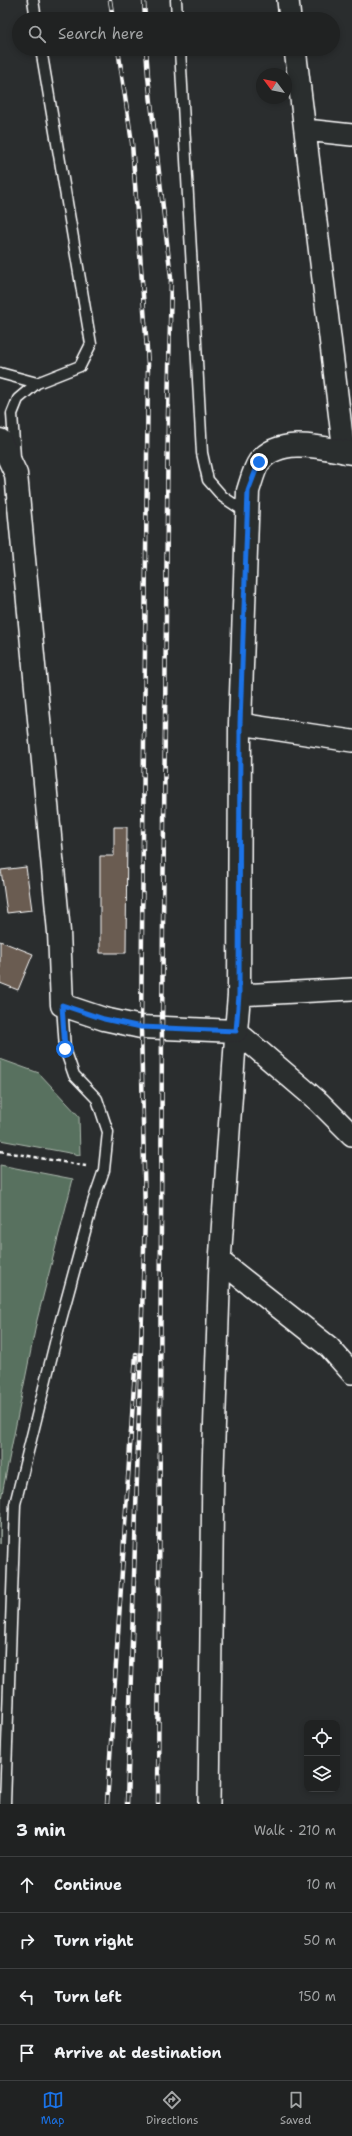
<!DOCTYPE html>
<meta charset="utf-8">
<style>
:root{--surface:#202222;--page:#282a2a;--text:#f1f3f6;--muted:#a2a4a5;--line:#3d3f40;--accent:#1a73e8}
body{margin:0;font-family:"Shantell Sans",sans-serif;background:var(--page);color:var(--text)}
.controls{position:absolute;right:12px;bottom:12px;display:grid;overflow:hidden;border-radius:8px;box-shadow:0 2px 6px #0003}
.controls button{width:36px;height:36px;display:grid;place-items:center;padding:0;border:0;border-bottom:1px solid var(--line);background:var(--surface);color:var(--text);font:20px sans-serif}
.compass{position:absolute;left:256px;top:68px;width:36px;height:36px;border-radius:50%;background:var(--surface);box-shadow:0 2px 6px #0003;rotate:302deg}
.stop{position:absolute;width:12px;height:12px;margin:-9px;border:3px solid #1a73e8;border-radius:50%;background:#fff}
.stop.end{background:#1a73e8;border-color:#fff;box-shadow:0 1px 4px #0008}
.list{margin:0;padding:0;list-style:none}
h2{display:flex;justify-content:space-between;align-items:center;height:52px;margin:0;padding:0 16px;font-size:17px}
h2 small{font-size:13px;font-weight:400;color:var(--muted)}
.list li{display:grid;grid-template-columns:26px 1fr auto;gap:12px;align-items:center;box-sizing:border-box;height:56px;padding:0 16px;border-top:1px solid var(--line)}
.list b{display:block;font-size:15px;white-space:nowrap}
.list em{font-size:13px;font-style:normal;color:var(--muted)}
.icon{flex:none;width:22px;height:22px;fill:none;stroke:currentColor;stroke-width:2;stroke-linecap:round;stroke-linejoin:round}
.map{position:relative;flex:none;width:352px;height:1804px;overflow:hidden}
.search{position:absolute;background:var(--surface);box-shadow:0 2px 6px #0003;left:12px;right:12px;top:12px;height:44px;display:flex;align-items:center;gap:10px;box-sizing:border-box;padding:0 14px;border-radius:22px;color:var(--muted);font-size:15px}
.sheet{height:276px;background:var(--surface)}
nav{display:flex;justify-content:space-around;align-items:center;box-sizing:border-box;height:56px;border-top:1px solid var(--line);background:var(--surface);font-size:11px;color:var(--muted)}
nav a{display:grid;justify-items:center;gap:2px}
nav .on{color:var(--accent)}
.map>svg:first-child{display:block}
.green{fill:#59715e;stroke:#acb8ae}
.building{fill:#6a5b51;stroke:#fff}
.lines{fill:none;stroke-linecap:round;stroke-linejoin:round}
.service-casing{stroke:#fff;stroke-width:13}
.minor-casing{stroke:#fff;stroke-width:24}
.tertiary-casing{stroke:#fff;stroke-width:25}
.path{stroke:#fff;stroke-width:2.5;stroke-dasharray:4 3;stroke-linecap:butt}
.service{stroke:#2a2d2e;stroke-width:10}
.minor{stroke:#2a2d2e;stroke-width:21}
.tertiary{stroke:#2a2d2e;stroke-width:22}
.rail-casing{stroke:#fff;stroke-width:4.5}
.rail{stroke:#2a2d2e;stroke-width:3;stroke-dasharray:9;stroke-linecap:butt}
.route{stroke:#1a73e8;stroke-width:5}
</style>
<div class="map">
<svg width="352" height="1804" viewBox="0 0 352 1804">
<rect width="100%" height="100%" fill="#2a2d2e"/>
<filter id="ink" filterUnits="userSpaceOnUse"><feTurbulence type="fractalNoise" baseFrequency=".025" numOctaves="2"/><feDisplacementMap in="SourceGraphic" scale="8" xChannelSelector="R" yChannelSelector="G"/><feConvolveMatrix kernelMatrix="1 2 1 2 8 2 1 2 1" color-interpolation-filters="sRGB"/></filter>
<g filter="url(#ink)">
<path class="green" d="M0,1059L39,1073L79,1116L80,1155L0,1140Z
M0,1165L73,1179L37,1320L1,1499L0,1544Z"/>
<path class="building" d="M114,827H127L126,953H100V856H114Z
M26,867L32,910L7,913L1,870Z
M0,941L33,954L18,990L0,983Z"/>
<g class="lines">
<defs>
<path id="service" d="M33,0L36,19
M176,0L177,19
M180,49L202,453L208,480L223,497L247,513
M0,373L37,383L80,366L91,344L41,49
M15,457L12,414L18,399L37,383
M5,1804L15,1504L59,1327L93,1202L104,1170L108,1132L97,1099L74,1075L65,1049L62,1005"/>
<path id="minor" d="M288,0L290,19
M295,49L344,452
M306,130L352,135
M240,724L352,741
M239,995L352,989
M236,1031L319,1102L352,1135
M220,1261L329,1347L352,1373
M209,1804L213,1469L220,1261L236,1031"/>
<path id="tertiary" d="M0,440L16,474L59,932L62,1005L104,1019L141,1027L236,1031L239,995L240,724L248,491C251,482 254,469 259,462C280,435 324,448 352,453"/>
</defs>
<use href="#service" class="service-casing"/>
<use href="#minor" class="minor-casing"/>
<use href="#tertiary" class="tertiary-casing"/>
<path class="path" d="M0,1151L86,1166"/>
<use href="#service" class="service"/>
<use href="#minor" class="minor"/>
<use href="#tertiary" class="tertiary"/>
<defs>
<path id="rail" d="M110,0L113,19
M144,0L145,19
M118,49L132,143L148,364L141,1027L145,1216L127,1804
M146,49L148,76L171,278L168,414L162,1027L158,1804
M107,1804L136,1354"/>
</defs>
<use href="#rail" class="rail-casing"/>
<use href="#rail" class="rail"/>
</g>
</g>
<g class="lines" filter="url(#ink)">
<path class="route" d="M65,1049L62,1005L104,1019L141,1027L236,1031L239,995L240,724L248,491L259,462"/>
</g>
</svg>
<div class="controls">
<button><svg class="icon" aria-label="locate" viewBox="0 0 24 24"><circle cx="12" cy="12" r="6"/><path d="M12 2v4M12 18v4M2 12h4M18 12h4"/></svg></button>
<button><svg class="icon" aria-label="layers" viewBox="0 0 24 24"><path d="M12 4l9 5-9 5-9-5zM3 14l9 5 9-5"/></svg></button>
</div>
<svg class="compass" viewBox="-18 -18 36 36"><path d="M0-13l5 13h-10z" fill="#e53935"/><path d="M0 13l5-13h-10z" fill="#a2a4a5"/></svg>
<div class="stop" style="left:65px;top:1049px"></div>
<div class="stop end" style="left:259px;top:462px"></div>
<div class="search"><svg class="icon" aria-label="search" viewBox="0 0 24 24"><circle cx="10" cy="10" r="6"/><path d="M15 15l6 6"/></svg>Search here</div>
</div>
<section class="sheet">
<h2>3 min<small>Walk · 210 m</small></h2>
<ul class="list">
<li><svg class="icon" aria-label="ahead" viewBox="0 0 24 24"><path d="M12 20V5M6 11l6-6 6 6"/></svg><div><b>Continue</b></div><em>10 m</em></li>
<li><svg class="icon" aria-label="right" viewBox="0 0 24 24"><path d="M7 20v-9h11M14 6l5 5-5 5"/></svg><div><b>Turn right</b></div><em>50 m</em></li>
<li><svg class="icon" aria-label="left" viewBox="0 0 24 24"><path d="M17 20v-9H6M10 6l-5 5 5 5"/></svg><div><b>Turn left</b></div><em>150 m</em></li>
<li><svg class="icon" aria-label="arrive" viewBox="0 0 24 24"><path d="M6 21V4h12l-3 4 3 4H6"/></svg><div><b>Arrive at destination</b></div></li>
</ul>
</section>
<nav>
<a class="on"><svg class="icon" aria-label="map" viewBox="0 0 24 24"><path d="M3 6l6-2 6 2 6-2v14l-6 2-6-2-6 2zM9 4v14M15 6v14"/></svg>Map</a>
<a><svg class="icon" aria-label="directions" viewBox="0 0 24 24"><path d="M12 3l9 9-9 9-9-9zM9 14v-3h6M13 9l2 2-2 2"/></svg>Directions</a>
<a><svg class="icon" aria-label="saved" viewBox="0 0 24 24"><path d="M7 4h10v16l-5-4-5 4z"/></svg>Saved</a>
</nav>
